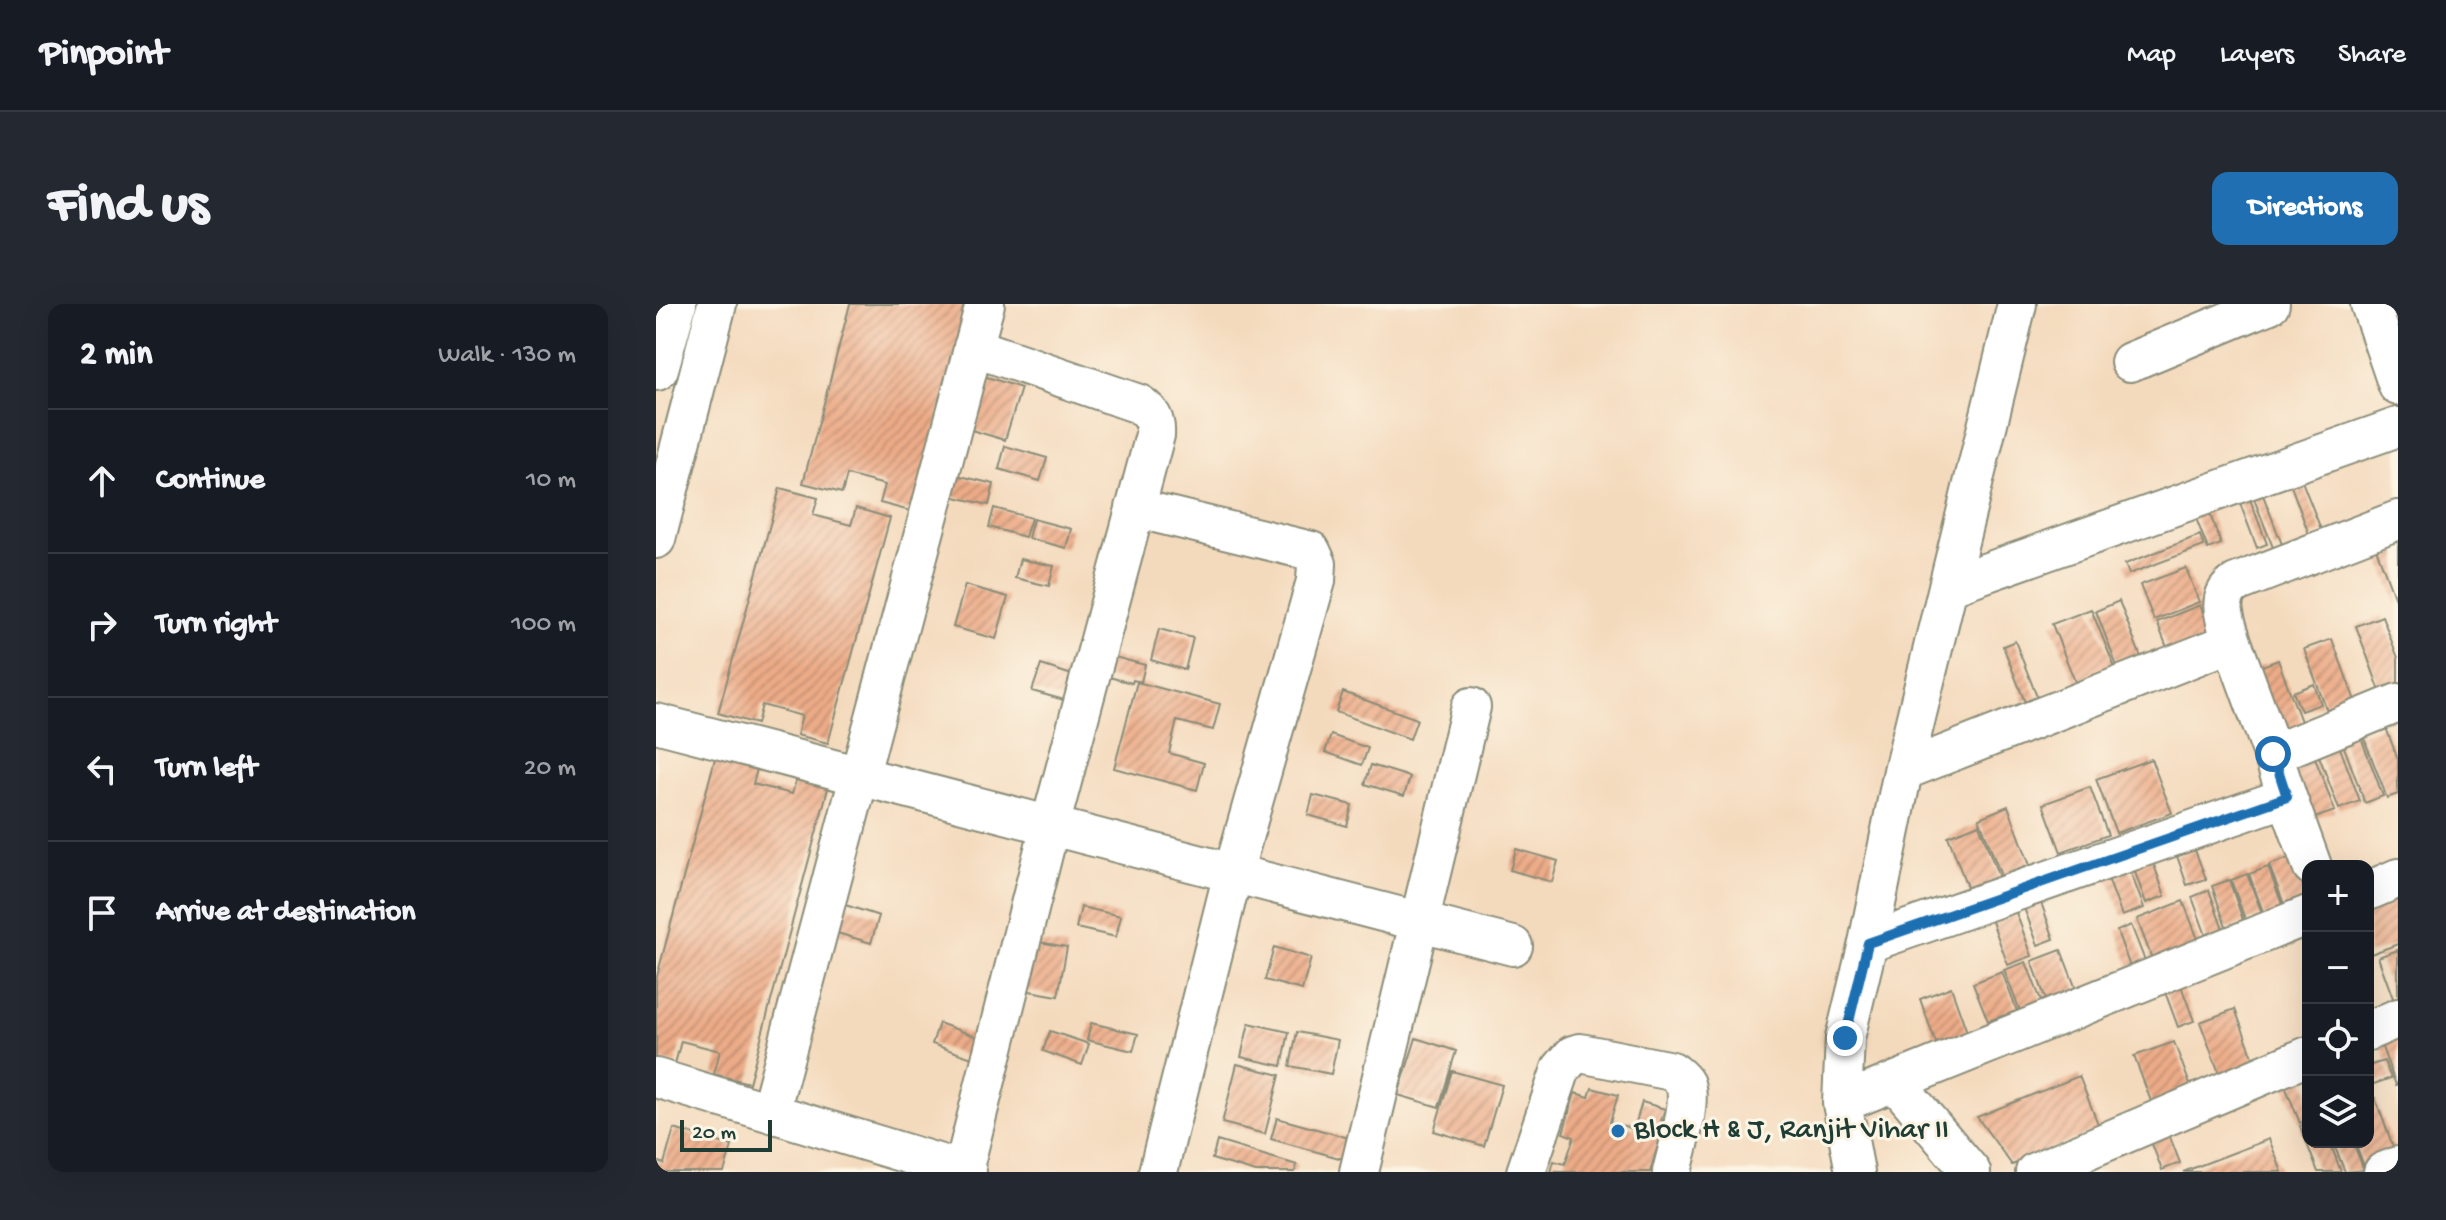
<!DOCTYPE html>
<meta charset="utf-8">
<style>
:root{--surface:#171b24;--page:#242831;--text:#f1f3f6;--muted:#9ea1a6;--line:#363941;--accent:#1f6fb2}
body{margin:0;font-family:"Gochi Hand",sans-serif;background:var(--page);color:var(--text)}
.controls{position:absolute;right:24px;bottom:24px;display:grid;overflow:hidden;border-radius:16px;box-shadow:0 8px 32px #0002}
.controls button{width:72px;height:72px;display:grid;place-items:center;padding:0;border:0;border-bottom:2px solid var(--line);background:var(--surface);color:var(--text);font:40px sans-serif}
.scale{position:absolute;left:24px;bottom:20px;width:92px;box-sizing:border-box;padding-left:8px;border:4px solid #1f3d34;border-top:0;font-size:22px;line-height:28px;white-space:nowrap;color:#1f3d34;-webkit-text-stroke:6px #fcf5e5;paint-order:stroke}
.stop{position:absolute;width:24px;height:24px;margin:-18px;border:6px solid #1f6fb2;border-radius:50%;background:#fff}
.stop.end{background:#1f6fb2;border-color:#fff;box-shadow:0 2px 8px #0008}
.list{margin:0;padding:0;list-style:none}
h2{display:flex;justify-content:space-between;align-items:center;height:104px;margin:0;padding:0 32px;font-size:34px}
h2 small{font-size:26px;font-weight:400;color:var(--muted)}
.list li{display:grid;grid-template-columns:52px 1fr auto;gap:24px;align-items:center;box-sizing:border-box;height:144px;padding:0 32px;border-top:2px solid var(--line)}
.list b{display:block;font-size:30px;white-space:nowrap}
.list em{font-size:26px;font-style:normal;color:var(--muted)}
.icon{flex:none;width:44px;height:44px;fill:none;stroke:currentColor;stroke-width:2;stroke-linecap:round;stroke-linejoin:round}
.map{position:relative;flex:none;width:1742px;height:868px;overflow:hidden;border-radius:16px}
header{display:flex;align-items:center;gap:48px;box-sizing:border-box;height:112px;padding:0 40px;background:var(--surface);border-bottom:2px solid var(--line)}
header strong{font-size:38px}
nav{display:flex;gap:44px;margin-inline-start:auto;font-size:28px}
.intro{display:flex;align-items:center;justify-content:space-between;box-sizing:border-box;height:192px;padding:0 48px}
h1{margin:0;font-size:56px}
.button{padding:20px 36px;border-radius:16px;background:var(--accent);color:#fff;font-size:28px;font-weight:700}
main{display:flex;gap:48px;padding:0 48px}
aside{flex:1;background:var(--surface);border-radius:16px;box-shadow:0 8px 32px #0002}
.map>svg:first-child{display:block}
.building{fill:url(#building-hatch)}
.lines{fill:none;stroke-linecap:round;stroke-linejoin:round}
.minor-casing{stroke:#8a8c78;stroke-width:42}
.major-casing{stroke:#8a8c78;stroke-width:48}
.minor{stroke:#fff;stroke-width:38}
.major{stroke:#fff;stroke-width:44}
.route{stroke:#1f6fb2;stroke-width:10}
.poi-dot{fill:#1f6fb2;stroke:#fcf5e5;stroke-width:3}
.labels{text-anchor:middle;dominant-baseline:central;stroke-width:6;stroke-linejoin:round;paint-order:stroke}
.poi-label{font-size:30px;fill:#1f3d34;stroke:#fcf5e5;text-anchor:start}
</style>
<header>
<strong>Pinpoint</strong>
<nav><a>Map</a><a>Layers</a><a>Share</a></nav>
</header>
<div class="intro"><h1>Find us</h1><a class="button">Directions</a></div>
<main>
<aside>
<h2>2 min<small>Walk · 130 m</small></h2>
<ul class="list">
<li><svg class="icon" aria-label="ahead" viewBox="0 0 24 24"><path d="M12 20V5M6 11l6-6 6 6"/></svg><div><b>Continue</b></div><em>10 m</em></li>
<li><svg class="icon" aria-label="right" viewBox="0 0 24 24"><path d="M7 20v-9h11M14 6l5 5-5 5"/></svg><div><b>Turn right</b></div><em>100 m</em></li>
<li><svg class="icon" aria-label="left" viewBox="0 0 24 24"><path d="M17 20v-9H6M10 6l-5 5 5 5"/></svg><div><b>Turn left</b></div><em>20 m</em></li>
<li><svg class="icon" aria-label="arrive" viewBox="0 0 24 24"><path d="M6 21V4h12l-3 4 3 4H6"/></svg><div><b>Arrive at destination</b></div></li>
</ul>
</aside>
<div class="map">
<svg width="1742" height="868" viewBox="0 0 1742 868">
<defs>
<pattern id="building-hatch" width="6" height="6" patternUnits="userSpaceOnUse" patternTransform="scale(2)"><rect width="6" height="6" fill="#edac88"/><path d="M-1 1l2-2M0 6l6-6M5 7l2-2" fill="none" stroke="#bf8d70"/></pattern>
</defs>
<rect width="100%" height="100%" fill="#fcf5e5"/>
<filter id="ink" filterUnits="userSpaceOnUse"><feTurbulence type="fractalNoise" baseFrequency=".0125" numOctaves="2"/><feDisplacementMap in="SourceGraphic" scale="16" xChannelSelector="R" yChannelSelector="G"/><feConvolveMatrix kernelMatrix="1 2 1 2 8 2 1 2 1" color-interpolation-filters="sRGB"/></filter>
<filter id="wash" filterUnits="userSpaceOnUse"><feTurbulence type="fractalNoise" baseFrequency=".006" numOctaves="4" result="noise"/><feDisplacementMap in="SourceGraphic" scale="32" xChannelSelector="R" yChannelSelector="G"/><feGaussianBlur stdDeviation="1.8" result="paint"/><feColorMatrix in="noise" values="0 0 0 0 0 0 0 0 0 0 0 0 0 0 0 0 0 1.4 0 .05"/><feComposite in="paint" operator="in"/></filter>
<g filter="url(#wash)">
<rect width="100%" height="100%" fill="#f4dabd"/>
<g id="blocks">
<path class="building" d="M194,0H312L258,208L224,199L229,181L191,171L186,189L147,179Z
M328,72L365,84L349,136L312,125Z
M349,142L391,154L384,177L343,165Z
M1642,167L1666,228L1654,233L1631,171Z
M300,171L338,180L333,201L295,192Z
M1602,178L1627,243L1618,246L1593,182Z
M1589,182L1611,240L1601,244L1579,186Z
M124,184L162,194L157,211L195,221L200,204L234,214L172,439L141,431L146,412L106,401L101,420L62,409Z
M1548,194L1565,240L1552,245L1534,199Z
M338,204L375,214L369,233L333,223Z
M377,215L415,225L410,244L372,234Z
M1742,230V303L1718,239Z
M1544,231L1548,242L1473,270L1469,260Z
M364,255L398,262L393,282L359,274Z
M1530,264L1543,298L1498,316L1484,281Z
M309,281L352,293L340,335L297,323Z
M1463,297L1486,356L1462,365L1440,307Z
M1544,301L1557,334L1514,351L1501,318Z
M1435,305L1459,364L1420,380L1396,320Z
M1726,312L1742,354V389L1727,395L1700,322Z
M503,325L537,334L529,366L495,356Z
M1676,335L1702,405L1674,415L1648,345Z
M1359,337L1381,393L1369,398L1347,342Z
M451,351L489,361L485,378L477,376L476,379L445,371Z
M1622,356L1647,423L1618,434L1593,367Z
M385,361L416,371L408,396L376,387Z
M481,378L564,400L557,426L521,417L513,449L548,459L541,486L458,464Z
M1658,380L1665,400L1645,407L1637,388Z
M687,388L761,415L754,435L680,408Z
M1729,421L1742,456V490L1731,494L1706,429Z
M1703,428L1727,492L1709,499L1685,435Z
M675,431L712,444L706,461L669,448Z
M1681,436L1704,497L1683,505L1660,444Z
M1656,446L1679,507L1656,515L1633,454Z
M61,447L103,458L97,480L136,490L142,469L174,477L93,779L58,770L64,747L25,737L19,760L0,755V676Z
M1495,455L1516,509L1460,529L1440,475Z
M715,461L754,473L748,492L709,480Z
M1434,483L1452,531L1405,548L1387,500Z
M657,491L696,501L691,522L652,511Z
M1352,502L1376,567L1347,577L1323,514Z
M1323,520L1345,579L1314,591L1292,532Z
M860,545L902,557L896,578L854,566Z
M1539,546L1550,575L1531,581L1521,552Z
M1493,547L1509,592L1490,599L1474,554Z
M1469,553L1488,604L1466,612L1447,561Z
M1636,553L1652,595L1631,608L1613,561Z
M1612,563L1630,611L1611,618L1593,570Z
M1591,570L1607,612L1590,618L1575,576Z
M1573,576L1588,619L1571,625L1556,582Z
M1736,582L1742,596V640L1712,651V591Z
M1553,586L1569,630L1552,637L1536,593Z
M1382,590L1398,635L1382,641L1365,596Z
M1527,597L1545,643L1498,660L1481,615Z
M180,598L223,612L215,639L171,626Z
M425,603L465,612L460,633L420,624Z
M1358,603L1376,652L1352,661L1334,612Z
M1475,621L1489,657L1474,663L1461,627Z
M372,636L411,643L402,692L362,685Z
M618,643L655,654L646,686L609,676Z
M1405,646L1420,685L1390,696L1376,657Z
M1742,646V708L1722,653Z
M1370,658L1386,699L1364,707L1348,666Z
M1346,668L1361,707L1332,717L1317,679Z
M1521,671L1538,717L1522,723L1505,677Z
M1295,683L1311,728L1280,739L1264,695Z
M1579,705L1600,761L1565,774L1544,718Z
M283,719L324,734L316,754L276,740Z
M435,719L482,730L477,747L431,736Z
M593,719L633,728L626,762L585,753Z
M1742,722V780L1740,781L1721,730Z
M394,727L433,740L426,761L387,747Z
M641,728L682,736L675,770L634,762Z
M760,734L800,747L783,803L742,791Z
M1518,738L1539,794L1499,808L1478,752Z
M1728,757L1735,774L1712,782V762Z
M581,760L624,771L609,830L566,819Z
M1644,764L1652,786V816L1644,819L1625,772Z
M796,767L846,781L828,842L778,827Z
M1423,772L1444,825L1356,861L1321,813Z
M936,784L962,791L954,818L978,825L986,798L1009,805L1005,816L1019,820L1014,838L1004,834L994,868H895L898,857L909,860L918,833L907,829L919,789L933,793Z
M1719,794L1741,853L1709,865L1699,838H1712V797Z
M621,814L700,836L694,857L615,835Z
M1652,819V838H1674L1685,868H1662L1644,822Z
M1509,820L1524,859L1506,866L1491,827Z
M18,825L76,842L68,868H0V857L8,860Z
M1613,835L1626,868H1527Z
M561,837L641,861L639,868H600L556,855Z
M1677,838H1697L1708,866L1689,868Z"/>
</g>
</g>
<g filter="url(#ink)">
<use href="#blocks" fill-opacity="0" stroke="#8a8c78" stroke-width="2"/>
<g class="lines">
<defs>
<path id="minor" d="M1714,0L1742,82
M1474,58L1614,0
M479,204L655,247L661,260L660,277L577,569L502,868
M0,235L61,0
M1292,282L1742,123
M1576,338C1570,317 1558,293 1580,279L1742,216
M0,419L857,642
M1247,467L1576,338L1617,450
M1631,493L1656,562
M1712,587L1742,574
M1212,639L1631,493L1617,450L1742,399
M1712,727L1742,714
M0,774L311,868
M1239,778L1315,868
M1186,799L1652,611
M114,808L329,0
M307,867L394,522L499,131C500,116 495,108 483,100L317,43
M703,868L815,403
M870,868L905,765L917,751L924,749L1016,767C1021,771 1026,774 1029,780C1036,800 1021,846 1016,868
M1199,868L1186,799L1189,734L1212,639L1247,467L1361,0
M1379,868L1652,752
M1727,868L1742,862"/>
<path id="major" d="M0,64L18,0"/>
</defs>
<use href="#minor" class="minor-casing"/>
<use href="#major" class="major-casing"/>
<use href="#minor" class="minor"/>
<use href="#major" class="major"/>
</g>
</g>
<g class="lines" filter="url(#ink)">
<path class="route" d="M1189,734L1212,639L1631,493L1617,450"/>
</g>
<circle class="poi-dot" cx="962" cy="827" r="8"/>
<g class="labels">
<g class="poi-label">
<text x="978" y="827">Block H &amp; J, Ranjit Vihar II</text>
</g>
</g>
</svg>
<div class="controls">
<button>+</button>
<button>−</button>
<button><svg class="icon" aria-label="locate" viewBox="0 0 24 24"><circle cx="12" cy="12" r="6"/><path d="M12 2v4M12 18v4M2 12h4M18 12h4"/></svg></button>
<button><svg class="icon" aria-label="layers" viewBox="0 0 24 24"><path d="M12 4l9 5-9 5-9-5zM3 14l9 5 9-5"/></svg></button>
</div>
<div class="scale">20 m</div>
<div class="stop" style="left:1617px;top:450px"></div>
<div class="stop end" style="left:1189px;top:734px"></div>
</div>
</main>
